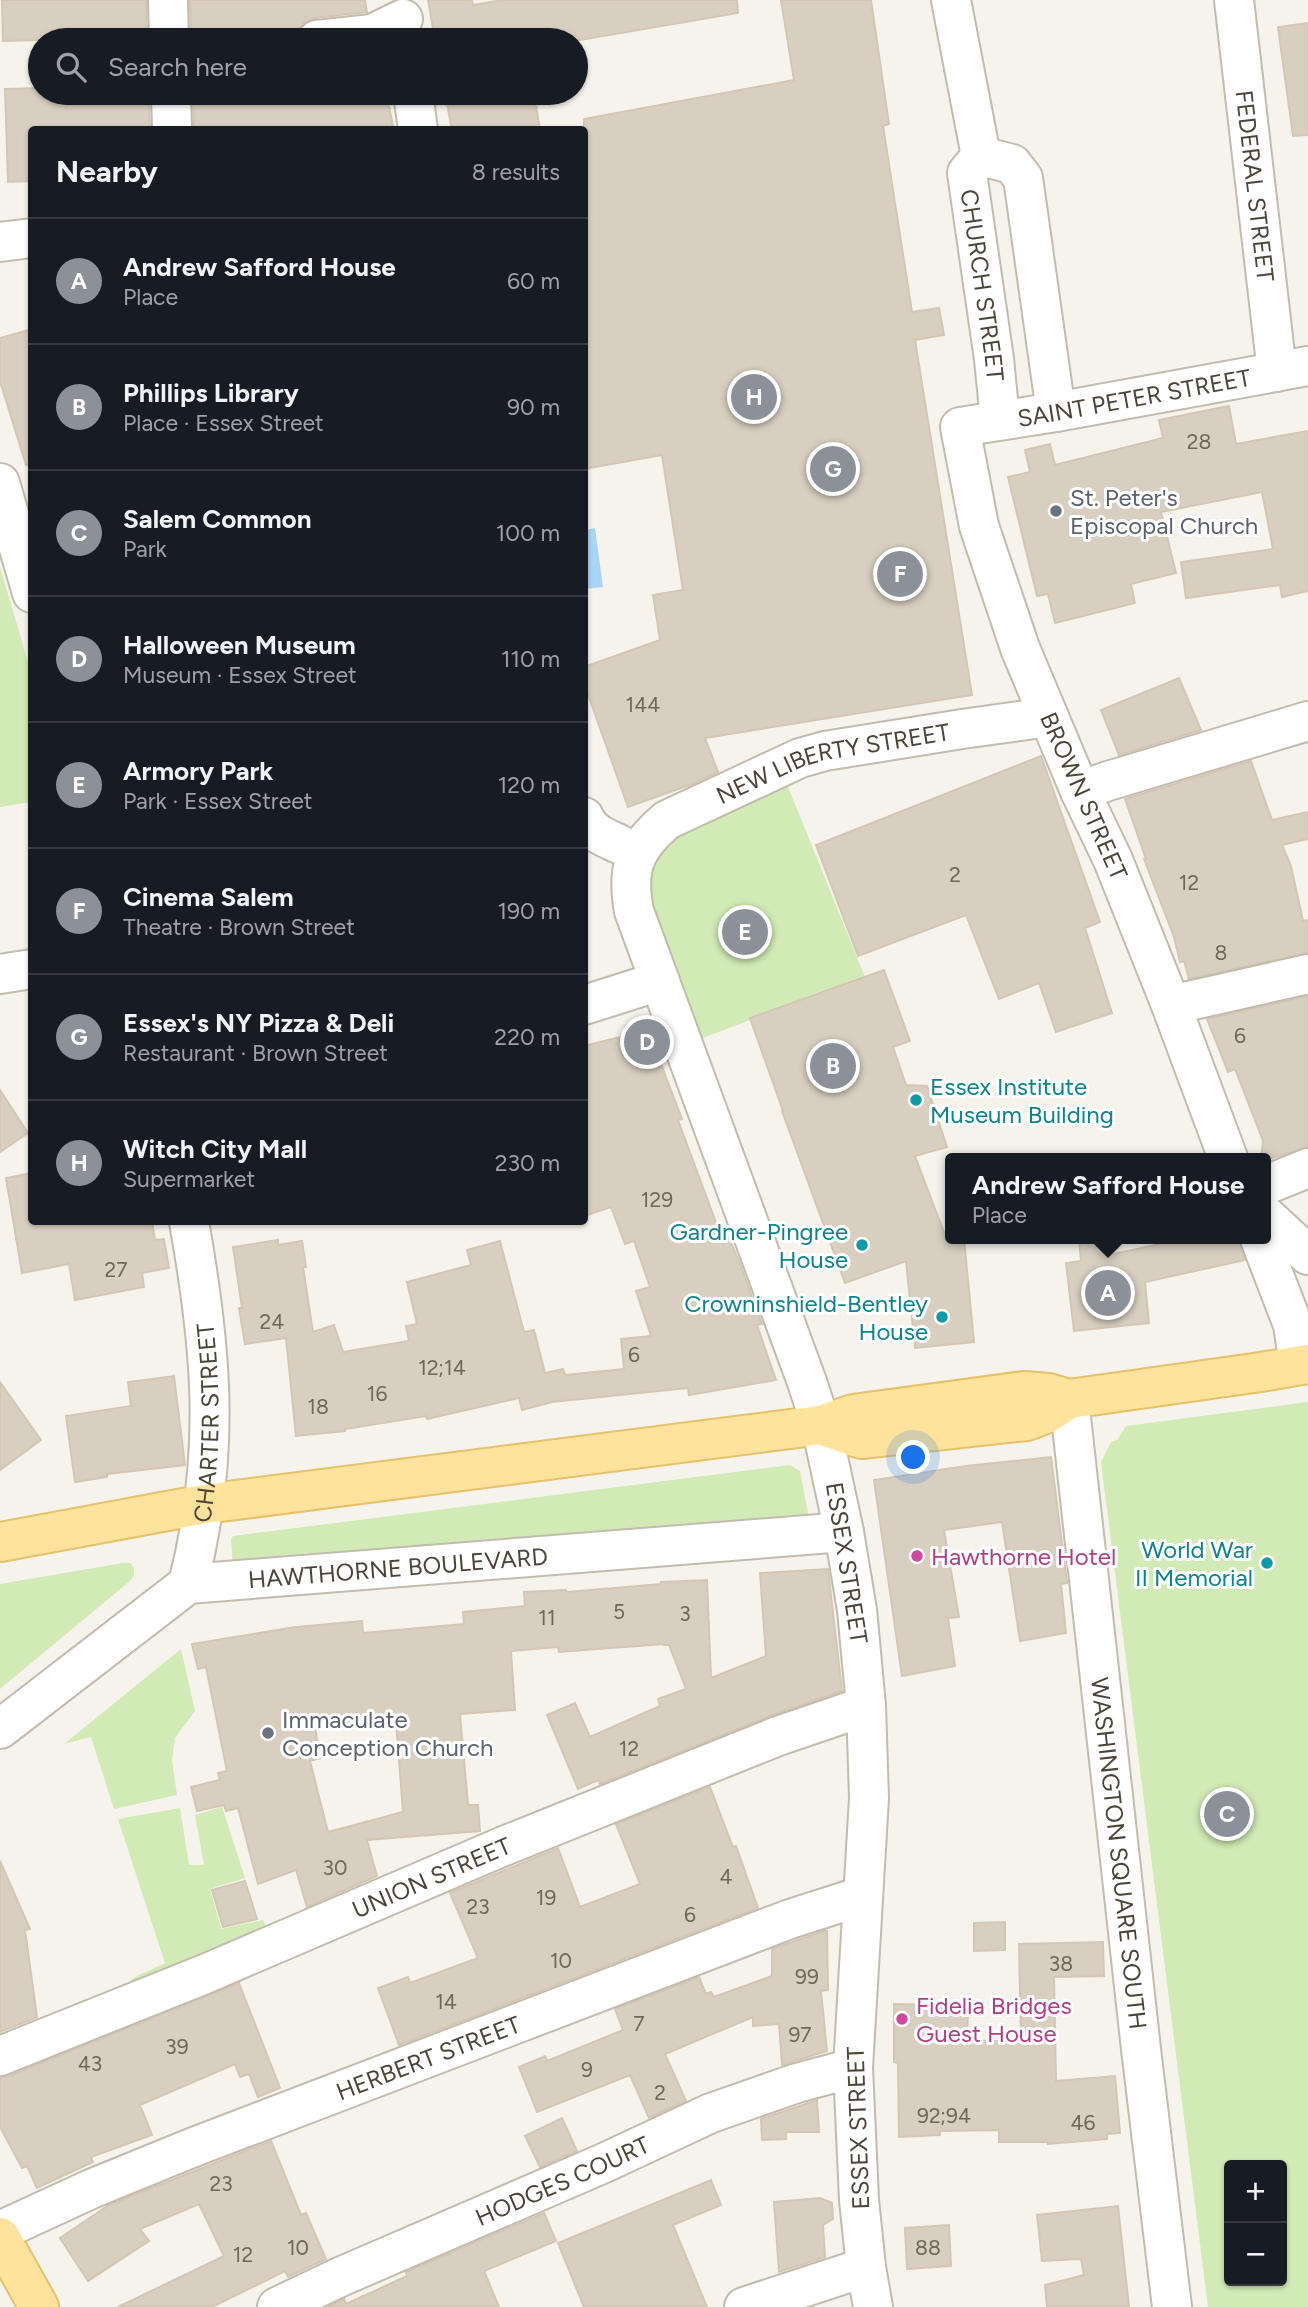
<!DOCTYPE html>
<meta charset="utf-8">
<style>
:root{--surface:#171b24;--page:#20242c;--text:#f1f3f6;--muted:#9ea1a6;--line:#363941;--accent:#8c9099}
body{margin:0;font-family:Figtree,sans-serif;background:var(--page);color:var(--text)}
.controls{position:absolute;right:21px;bottom:21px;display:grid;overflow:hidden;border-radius:7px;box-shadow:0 2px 5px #0004}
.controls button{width:63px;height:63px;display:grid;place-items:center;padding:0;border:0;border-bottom:2px solid var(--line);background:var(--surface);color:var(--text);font:35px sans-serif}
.you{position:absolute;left:914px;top:1458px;width:24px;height:24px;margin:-18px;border:5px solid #fff;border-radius:50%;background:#1a73e8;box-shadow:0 0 0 10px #1a73e833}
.badge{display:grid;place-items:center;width:46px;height:46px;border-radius:50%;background:var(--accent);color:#fff;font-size:23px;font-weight:700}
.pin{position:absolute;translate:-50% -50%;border:4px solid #fff;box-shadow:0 2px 7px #0006}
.popup{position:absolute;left:945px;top:1153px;width:326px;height:91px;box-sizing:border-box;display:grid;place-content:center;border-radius:7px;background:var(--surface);filter:drop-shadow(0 2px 5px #0005);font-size:23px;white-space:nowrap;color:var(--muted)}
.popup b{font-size:26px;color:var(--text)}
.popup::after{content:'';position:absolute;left:50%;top:100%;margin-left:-14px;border:14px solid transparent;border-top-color:var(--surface)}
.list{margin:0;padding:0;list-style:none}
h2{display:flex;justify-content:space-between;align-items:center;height:91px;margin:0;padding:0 28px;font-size:30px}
h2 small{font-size:23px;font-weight:400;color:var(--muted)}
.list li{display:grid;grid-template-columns:46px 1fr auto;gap:21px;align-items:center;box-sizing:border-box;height:126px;padding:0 28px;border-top:2px solid var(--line)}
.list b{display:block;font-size:26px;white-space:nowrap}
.list p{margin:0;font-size:23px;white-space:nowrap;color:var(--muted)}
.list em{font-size:23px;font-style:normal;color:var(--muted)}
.icon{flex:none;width:38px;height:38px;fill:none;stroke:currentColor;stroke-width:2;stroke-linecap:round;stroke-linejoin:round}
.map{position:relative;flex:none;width:1308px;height:2307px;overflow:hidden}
.search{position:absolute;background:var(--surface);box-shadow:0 2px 5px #0004;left:28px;top:28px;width:560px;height:77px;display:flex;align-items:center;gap:18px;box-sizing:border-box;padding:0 24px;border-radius:38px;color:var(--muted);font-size:26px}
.panel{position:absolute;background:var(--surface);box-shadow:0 2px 5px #0004;left:28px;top:126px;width:560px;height:1099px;border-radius:7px}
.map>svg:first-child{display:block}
.green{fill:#d2eab5;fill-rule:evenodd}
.water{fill:#a9d4f2}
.building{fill:#d8cfc1;stroke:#d3c7b4;stroke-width:2;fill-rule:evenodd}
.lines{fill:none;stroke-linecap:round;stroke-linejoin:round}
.minor-casing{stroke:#c2bbae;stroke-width:42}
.major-casing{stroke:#e6c16a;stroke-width:42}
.minor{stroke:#fff;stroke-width:38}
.major{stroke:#ffe39c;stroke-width:38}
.worship-dot{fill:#6b7280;stroke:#fff;stroke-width:2.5}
.culture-dot{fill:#0f9aa8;stroke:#fff;stroke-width:2.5}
.hotel-dot{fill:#d1479c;stroke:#fff;stroke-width:2.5}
.labels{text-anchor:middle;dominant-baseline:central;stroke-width:6;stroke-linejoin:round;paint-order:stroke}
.number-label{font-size:21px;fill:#6e675b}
.street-label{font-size:24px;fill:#4b4439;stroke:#fff}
.worship-label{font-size:24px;fill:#5b616d;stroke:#fff;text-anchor:start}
.culture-label{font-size:24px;fill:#0d838f;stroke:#fff;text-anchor:end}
.hotel-label{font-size:24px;fill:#b23c85;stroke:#fff;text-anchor:start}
</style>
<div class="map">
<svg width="1308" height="2307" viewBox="0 0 1308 2307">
<rect width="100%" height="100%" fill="#f6f3ec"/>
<path class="green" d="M0,567L31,672V802L0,807Z
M780,767L865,977L684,1045L637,852Z
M1308,1402V2307H1208L1101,1462L1111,1442L1117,1440L1126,1426ZM1229,2165H1282V2281H1229Z
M790,1465L800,1471L808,1513L802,1521L233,1566L231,1539L233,1536Z
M123,1563H130L134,1568V1576L130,1581L0,1689V1584Z
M181,1649L195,1711L175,1738L172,1760L177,1795L114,1809L91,1737L64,1744Z
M222,1807L245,1878L210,1889L221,1929L263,1920L267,1929L115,1994L135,1977L165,1963L118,1819L180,1808L189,1865H204L195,1815Z"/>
<path class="water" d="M595,528L603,587L585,589V530Z"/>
<path class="building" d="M2,0H146L147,40H143V37L3,41Z
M190,0H365L367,12L315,18L305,22L297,31L295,40H276V36L191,40Z
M428,0H472L473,5L503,0H737L738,13L580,40H435Z
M781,0H871L889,124L883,126L912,312L939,308L944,335L915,340L972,695L705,738L718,772L695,783L628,807L584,683V667L660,640L653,595L683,590L662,455L584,469V119L794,80Z
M1308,23V135L1293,136L1278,27Z
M40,88V93H149L150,130H32V181L8,182L5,89Z
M219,93H386L394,130H194L193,100L219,98Z
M445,93H534L540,130H452Z
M32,329V464L26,465L0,381V338Z
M1229,406L1236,444L1308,431V591L1282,597L1280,585L1186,598L1181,562L1273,549L1262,492L1161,512L1176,573L1131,584L1135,603L1055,623L1048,594L1037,596L1008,477L1030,472L1025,450L1050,444L1055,465L1163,438L1159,420Z
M1179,678L1201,730L1119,755L1101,710Z
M1041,756L1100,922L1085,928L1112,1013L1056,1032L1039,983L999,999L966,915L858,956L816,845Z
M1251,761L1272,820L1308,812V839L1282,845L1291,866L1303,921L1308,920V953L1189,979L1184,961L1180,962L1174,937L1144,859H1146L1125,799Z
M884,970L910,1041L893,1047L906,1085L927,1086L947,1147L915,1156L945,1235L950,1234V1239H964L974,1342L915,1348L906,1261L845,1283L782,1111H783L750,1018Z
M1308,996V1147L1265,1160L1261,1158L1263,1141L1235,1069L1228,1072L1207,1019Z
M648,1030L682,1119L678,1120L721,1236L727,1234L739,1261L762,1324L757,1325L776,1380L689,1395L688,1388L552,1402L522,1410L519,1398L427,1419L426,1416L345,1429V1431L296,1436L286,1338L245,1344L239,1308H242L233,1247L278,1240V1245L302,1241L306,1267H303L313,1332L334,1325L343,1352L409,1341L406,1326L417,1324L407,1282L471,1265L467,1250L500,1241L524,1332L534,1330L545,1373L563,1369L565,1375L624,1369L621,1339L651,1336L636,1291L650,1287L634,1241L625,1244L611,1207L584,1216V1046Z
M0,1090L28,1133L0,1152Z
M32,1173V1222H152L155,1240L164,1239L169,1268L142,1273L144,1287L75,1300L69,1264L22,1273L6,1178Z
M1079,1239H1107L1109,1255L1182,1239H1239L1245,1260L1145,1282L1149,1323L1074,1331L1066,1263L1081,1261Z
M174,1376L185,1465L107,1474V1477L75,1482L66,1416L131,1406L128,1382Z
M0,1382L41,1440L0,1470Z
M1051,1457L1067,1583L1061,1584L1066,1633L1020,1641L1002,1522L944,1530L959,1617L948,1618L955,1666L902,1676L874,1480L966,1466Z
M828,1569L842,1691L770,1716L600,1784L598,1780L578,1789L547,1715L575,1703L590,1737L660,1706L658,1699L686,1689L669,1645H664V1644L559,1652L558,1647L511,1651L515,1710L460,1714L468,1805H478L480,1831L367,1840L377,1876L307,1907L296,1870L258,1884L238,1808L226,1811L224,1805L197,1811L191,1787L220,1780L218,1773L227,1771L206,1667L198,1669L192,1644L296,1627L362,1621L363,1633L464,1624L463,1612L525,1606L524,1592L566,1590L567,1592L661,1584V1582L707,1580L711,1678L766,1656L760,1573ZM396,1721L403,1812L328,1832L310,1761L320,1758L315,1727Z
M710,1787L733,1847L736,1846L758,1908L399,2045L378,1988L408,1977L410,1983L478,1958L450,1893L558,1848L580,1907L640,1884L616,1824Z
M0,1861L30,1929L25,1930L37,2017L0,2032Z
M245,1881L257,1919L223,1927L212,1890Z
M1005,1922V1950L974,1951V1923Z
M823,1931H827L828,1990L821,1991L827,2051L782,2065L779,2024L753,2026V2017L665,2054L686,2101L649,2118L630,2075L537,2112L519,2067L545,2056L547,2061L623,2030L615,2009L699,1977L706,1994L711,1992L714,1997L772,1976V1949Z
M1103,1942L1104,1976L1054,1977L1056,2081L1115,2076L1120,2133L1107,2134V2139L1048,2144V2142H999V2130L940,2131V2135L899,2137L898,2063L894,2062V2004L942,2005V2011H968L967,2040L1021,2042L1019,1944Z
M239,1983L280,2088L258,2097L249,2074L240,2077L235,2064L140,2105L152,2135L91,2157L93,2162L37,2188L27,2166L22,2168L0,2127V2077L8,2076Z
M817,2100L819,2132H786V2139L762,2140L761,2119Z
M562,2118L577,2151L540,2167L525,2136Z
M271,2141L301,2215L306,2213L326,2259L288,2277L285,2271L212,2307H118L224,2256L199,2204L140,2229L149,2241L88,2281L60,2238L109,2205Z
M711,2180L721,2205L673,2225L707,2307H584L558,2243Z
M820,2198L832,2203L833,2219L823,2225L825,2257L779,2272L774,2202Z
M1118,2206L1129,2307H1047L1045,2285L1084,2275L1081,2259L1042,2261L1037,2215Z
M544,2213L556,2241L484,2271L499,2307H328L344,2299L346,2304L407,2276L406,2272Z
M949,2225L951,2266L907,2269L905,2228Z"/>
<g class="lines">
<defs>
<g id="minor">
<path d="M168,0L169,40"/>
<path id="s1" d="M951,0L981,156L967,173L994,359L1000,420"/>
<path id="s2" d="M1234,0L1277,372"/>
<path d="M317,40L372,34L403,19"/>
<path d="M171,93L172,130"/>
<path d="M413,93L418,130"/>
<path d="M981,156L1012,164L1023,178L1056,412"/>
<path d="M0,242L32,238"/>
<path d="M0,483L32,593"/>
<path d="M1080,791L1108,781L1308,721"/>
<path d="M584,817C591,833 604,837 619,844"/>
<path d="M0,974L32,969"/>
<path d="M584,1005L660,981"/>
<path d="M1171,1005L1308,974"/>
<path id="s3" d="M1228,1158L1171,1005L1113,860L1080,791L1020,648L979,526L960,427L1056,412L1308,366"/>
<path d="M1266,1185L1308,1168"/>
<path d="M1266,1216L1308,1255"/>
<path d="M1260,1239L1293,1325L1299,1365"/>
<path id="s4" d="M1069,1399L1141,2049L1172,2307"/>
<path id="s5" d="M188,1584C221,1455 212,1350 189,1222"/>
<path id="s6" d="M0,1729L188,1584L844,1532"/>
<path id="s7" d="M0,2056L205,1974L504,1846L778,1736L866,1706"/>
<path id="s8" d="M0,2231L91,2189L194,2147L790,1919L862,1896"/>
<path id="s9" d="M277,2307L340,2277L604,2163L711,2113L797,2083L853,2068"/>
<path d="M744,2307L866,2267"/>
<path id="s10" d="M873,2307L866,2267L859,2200L853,2068L869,1798L866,1706L857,1610L844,1532L821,1425L807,1382L634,911C626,868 634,848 667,820L800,758L825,751L962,729L1049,717"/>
</g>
<path id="major" d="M823,1426L861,1439L1027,1421L1048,1413L1069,1399
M0,1542L205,1504L821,1425L853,1414L1024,1391L1048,1393L1069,1399L1261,1372L1308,1364
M0,2237L39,2307"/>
</defs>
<use href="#minor" class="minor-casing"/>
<use href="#major" class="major-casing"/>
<use href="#minor" class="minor"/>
<use href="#major" class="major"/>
</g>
<g class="worship-dot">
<circle cx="1056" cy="511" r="7"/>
<circle cx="268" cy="1733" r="7"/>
</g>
<g class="culture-dot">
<circle cx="916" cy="1100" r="7"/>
<circle cx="862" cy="1245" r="7"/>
<circle cx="942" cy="1317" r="7"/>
<circle cx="1267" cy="1563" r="7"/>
</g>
<g class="hotel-dot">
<circle cx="917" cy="1556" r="7"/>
<circle cx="902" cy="2019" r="7"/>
</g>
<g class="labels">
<g class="number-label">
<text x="1199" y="441">28</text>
<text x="643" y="704">144</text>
<text x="955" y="874">2</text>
<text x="1189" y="882">12</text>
<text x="1221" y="952">8</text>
<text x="1240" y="1035">6</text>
<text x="657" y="1199">129</text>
<text x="116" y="1269">27</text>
<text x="272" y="1321">24</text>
<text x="634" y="1354">6</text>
<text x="442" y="1367">12;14</text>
<text x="377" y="1393">16</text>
<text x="318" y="1406">18</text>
<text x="619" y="1611">5</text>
<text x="685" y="1613">3</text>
<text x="547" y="1617">11</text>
<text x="629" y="1748">12</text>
<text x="335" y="1867">30</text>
<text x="726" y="1876">4</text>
<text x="546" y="1897">19</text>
<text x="478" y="1906">23</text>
<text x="690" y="1914">6</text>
<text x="561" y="1960">10</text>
<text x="1061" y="1963">38</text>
<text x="807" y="1976">99</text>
<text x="446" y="2001">14</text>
<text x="639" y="2023">7</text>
<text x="800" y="2034">97</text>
<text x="177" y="2046">39</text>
<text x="90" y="2063">43</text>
<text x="587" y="2069">9</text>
<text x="660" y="2092">2</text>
<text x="944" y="2115">92;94</text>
<text x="1083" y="2122">46</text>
<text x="221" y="2183">23</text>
<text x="298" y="2247">10</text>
<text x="928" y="2247">88</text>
<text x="243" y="2254">12</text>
</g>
<g class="street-label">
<text stroke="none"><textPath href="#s2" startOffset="187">FEDERAL STREET</textPath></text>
<text stroke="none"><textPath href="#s1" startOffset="294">CHURCH STREET</textPath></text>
<text stroke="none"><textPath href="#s3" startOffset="957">SAINT PETER STREET</textPath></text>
<text stroke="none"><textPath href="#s10" startOffset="1715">NEW LIBERTY STREET</textPath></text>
<text transform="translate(1084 796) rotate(66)">BROWN STREET</text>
<text stroke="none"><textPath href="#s5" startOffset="163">CHARTER STREET</textPath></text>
<text transform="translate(847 1563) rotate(81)">ESSEX STREET</text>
<text stroke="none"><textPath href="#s6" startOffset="448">HAWTHORNE BOULEVARD</textPath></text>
<text stroke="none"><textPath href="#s4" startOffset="457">WASHINGTON SQUARE SOUTH</textPath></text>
<text stroke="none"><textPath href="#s7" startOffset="467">UNION STREET</textPath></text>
<text stroke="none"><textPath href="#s8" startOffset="462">HERBERT STREET</textPath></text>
<text transform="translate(858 2128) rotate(-92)">ESSEX STREET</text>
<text stroke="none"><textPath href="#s9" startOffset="312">HODGES COURT</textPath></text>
</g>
<g class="worship-label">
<text x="1070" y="497">St. Peter's<tspan x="1070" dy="28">Episcopal Church</tspan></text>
<text x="282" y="1719">Immaculate<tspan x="282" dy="28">Conception Church</tspan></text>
</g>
<g class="culture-label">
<text x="930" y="1086" text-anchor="start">Essex Institute<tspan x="930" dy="28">Museum Building</tspan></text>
<text x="848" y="1231">Gardner-Pingree<tspan x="848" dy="28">House</tspan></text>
<text x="928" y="1303">Crowninshield-Bentley<tspan x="928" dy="28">House</tspan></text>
<text x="1253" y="1549">World War<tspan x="1253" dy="28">II Memorial</tspan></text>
</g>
<g class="hotel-label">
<text x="931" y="1556">Hawthorne Hotel</text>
<text x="916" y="2005">Fidelia Bridges<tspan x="916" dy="28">Guest House</tspan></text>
</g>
</g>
</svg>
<div class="controls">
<button>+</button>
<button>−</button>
</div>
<div class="you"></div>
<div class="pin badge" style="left:1108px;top:1293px">A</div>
<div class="popup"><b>Andrew Safford House</b>Place</div>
<div class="pin badge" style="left:833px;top:1066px">B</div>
<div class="pin badge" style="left:1227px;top:1814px">C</div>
<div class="pin badge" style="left:647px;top:1042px">D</div>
<div class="pin badge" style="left:745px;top:932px">E</div>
<div class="pin badge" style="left:900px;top:574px">F</div>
<div class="pin badge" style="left:833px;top:469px">G</div>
<div class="pin badge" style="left:754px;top:397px">H</div>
<div class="search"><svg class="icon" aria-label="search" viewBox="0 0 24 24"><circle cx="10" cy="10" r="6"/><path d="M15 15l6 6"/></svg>Search here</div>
<section class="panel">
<h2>Nearby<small>8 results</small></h2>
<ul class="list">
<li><span class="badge">A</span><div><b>Andrew Safford House</b><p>Place</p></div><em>60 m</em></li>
<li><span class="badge">B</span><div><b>Phillips Library</b><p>Place · Essex Street</p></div><em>90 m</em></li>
<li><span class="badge">C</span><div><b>Salem Common</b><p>Park</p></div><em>100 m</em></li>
<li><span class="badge">D</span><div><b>Halloween Museum</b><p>Museum · Essex Street</p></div><em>110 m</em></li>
<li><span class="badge">E</span><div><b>Armory Park</b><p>Park · Essex Street</p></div><em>120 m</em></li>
<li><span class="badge">F</span><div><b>Cinema Salem</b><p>Theatre · Brown Street</p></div><em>190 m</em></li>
<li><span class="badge">G</span><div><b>Essex's NY Pizza &amp; Deli</b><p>Restaurant · Brown Street</p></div><em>220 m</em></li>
<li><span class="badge">H</span><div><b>Witch City Mall</b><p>Supermarket</p></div><em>230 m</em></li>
</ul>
</section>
</div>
